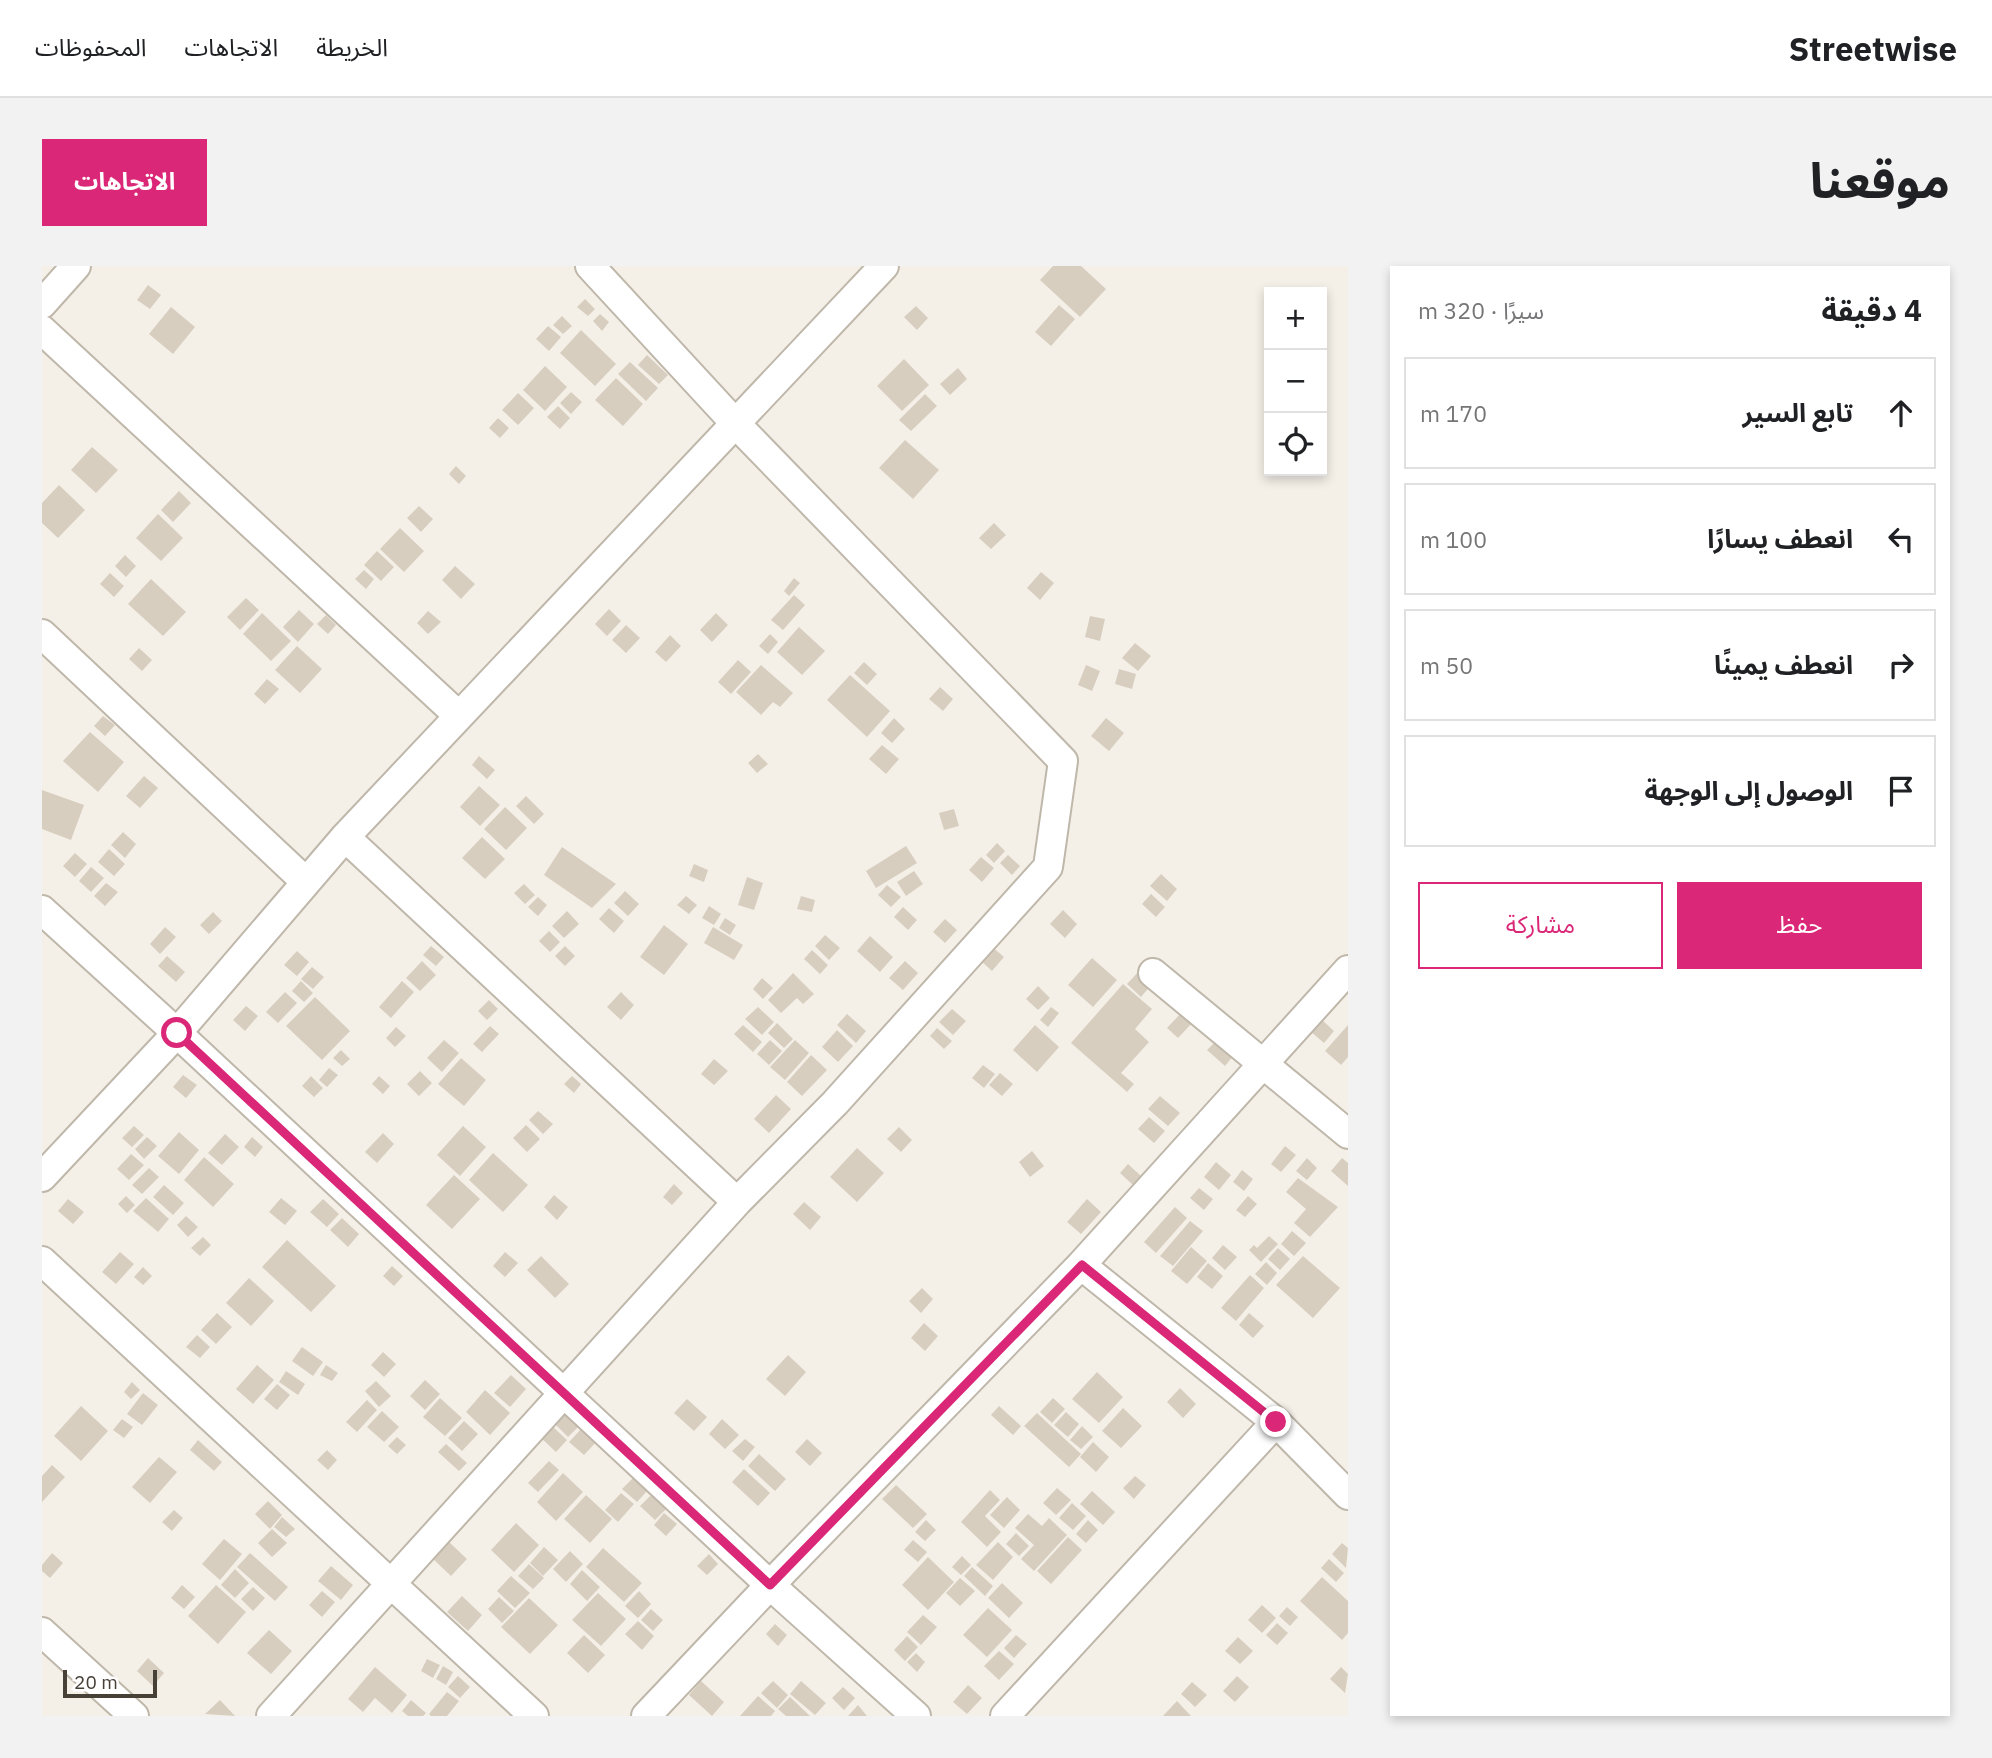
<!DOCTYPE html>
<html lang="ar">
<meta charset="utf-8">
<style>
:root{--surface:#fff;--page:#f2f2f2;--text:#202124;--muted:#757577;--line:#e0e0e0;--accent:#db2777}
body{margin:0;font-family:"IBM Plex Sans","Noto Sans Arabic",sans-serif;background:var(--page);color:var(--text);direction:rtl}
.controls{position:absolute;right:21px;top:21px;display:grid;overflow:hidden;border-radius:0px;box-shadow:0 4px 10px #0003}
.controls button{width:63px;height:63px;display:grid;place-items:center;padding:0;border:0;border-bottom:2px solid var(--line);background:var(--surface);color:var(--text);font:35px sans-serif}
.scale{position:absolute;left:21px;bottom:18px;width:94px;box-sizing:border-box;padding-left:7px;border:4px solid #474037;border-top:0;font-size:19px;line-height:24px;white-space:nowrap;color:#474037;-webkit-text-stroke:5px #fff;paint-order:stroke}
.stop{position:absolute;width:21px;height:21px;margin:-16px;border:5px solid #db2777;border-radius:50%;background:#fff}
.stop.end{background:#db2777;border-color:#fff;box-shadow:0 2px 7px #0008}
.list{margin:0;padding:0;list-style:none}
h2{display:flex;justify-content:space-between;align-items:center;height:91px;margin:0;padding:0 28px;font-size:30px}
h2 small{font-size:23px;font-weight:400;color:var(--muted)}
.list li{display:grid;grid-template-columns:46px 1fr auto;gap:21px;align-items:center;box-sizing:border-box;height:112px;margin:0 14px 14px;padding:0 14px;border:2px solid var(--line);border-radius:0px}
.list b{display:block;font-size:26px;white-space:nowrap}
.list em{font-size:23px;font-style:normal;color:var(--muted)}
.actions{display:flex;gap:14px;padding:21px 28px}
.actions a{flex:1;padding:16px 0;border:2px solid var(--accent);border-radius:0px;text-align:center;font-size:24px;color:var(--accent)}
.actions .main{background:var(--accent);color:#fff}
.icon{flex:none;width:38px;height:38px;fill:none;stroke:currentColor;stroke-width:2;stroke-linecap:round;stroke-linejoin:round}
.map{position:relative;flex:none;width:1306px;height:1450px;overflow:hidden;direction:ltr;border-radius:0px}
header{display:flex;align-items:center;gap:42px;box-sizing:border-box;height:98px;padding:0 35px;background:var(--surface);border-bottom:2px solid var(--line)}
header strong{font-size:33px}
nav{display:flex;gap:38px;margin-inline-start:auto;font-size:24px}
.intro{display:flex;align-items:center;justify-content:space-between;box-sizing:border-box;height:168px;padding:0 42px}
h1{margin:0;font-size:49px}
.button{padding:18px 32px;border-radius:0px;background:var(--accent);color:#fff;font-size:24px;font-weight:700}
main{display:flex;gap:42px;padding:0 42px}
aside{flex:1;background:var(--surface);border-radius:0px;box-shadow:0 4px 10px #0003}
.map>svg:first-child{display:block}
.building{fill:#d8cec0}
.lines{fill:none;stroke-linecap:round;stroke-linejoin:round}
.street-casing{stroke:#bfb7aa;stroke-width:32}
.street{stroke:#fff;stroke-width:28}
.route{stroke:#db2777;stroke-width:9}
</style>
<header>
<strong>Streetwise</strong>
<nav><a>الخريطة</a><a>الاتجاهات</a><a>المحفوظات</a></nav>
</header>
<div class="intro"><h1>موقعنا</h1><a class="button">الاتجاهات</a></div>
<main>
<aside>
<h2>4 دقيقة<small>سيرًا · 320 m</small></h2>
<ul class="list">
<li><svg class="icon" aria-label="ahead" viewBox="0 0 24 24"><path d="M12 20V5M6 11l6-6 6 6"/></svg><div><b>تابع السير</b></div><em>170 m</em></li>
<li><svg class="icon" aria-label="left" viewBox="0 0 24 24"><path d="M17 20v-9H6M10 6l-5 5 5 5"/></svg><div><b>انعطف يسارًا</b></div><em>100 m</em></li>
<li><svg class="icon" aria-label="right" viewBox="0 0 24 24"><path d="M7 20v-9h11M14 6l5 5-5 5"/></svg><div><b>انعطف يمينًا</b></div><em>50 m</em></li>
<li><svg class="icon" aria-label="arrive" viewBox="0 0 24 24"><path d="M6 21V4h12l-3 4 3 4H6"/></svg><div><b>الوصول إلى الوجهة</b></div></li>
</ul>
<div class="actions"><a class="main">حفظ</a><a>مشاركة</a></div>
</aside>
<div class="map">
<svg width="1306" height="1450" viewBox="0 0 1306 1450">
<rect width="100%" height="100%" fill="#f4f0e8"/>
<path class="building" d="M1011,0H1039L1064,23L1038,51L998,14Z
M106,19L119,29L108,43L95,34Z
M543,33L553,43L546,50L535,41Z
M1017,39L1033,53L1009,80L993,66Z
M874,40L886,52L875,64L862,51Z
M129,41L153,61L131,88L107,68Z
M558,48L567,56L560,65L551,55Z
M520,50L530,60L521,68L511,59Z
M506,60L519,71L507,85L494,73Z
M539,64L574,98L553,120L518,87Z
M605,89L626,109L617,118L596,99Z
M862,93L887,119L860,145L835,120Z
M588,96L616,122L604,135L576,108Z
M503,100L525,121L503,145L481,124Z
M916,102L925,113L908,129L898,118Z
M574,112L601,138L581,160L553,134Z
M529,126L540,136L529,148L518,137Z
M476,127L492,142L476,159L460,144Z
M883,128L895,140L869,165L857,154Z
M516,140L528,152L518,163L505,151Z
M456,152L467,162L458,172L447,162Z
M863,174L897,204L871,233L837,202Z
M50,181L76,204L54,227L29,204Z
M414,200L424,210L417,218L407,208Z
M17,219L43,244L16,272L0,257V237Z
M137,225L149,237L131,256L119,244Z
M377,240L391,253L379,266L365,252Z
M116,248L141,272L119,295L94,272Z
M952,257L964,269L949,283L937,272Z
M358,262L382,285L362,306L338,283Z
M335,285L352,301L339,315L322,299Z
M83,289L94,300L84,311L73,300Z
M413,300L433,318L419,333L400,314Z
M322,304L332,313L324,323L313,313Z
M999,306L1012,317L998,334L985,322Z
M68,307L82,320L72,331L58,318Z
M752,312L758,317L747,330L742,325Z
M109,313L144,346L121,370L86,338Z
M752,329L763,339L741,364L729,354Z
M204,332L217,344L198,364L185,351Z
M567,343L579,355L565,370L553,358Z
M257,344L272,358L256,376L241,361Z
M386,345L399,356L386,368L375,357Z
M220,347L249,375L229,395L201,368Z
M674,347L686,359L670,376L658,364Z
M284,349L294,359L286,368L275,358Z
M1048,350L1063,353L1058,375L1043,371Z
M584,359L598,372L584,387L570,374Z
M757,361L783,385L760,409L735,386Z
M728,368L736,376L726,388L717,380Z
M628,369L639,380L624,396L613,386Z
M1093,377L1109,390L1096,405L1080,392Z
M255,380L280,403L258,427L233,404Z
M97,382L110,394L100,405L87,393Z
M696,394L709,406L689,428L676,416Z
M822,396L835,408L825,419L812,407Z
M719,399L751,427L738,441L731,436L719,449L694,426Z
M1044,399L1058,405L1050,425L1036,419Z
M1077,403L1094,408L1090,423L1073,418Z
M808,409L848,445L825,471L785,434Z
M225,413L237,423L223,438L212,428Z
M898,421L911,433L901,445L887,433Z
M61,450L73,459L63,470L52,460Z
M852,452L863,463L850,477L839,467Z
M1064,452L1082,467L1067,485L1049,470Z
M48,466L82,496L56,526L21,495Z
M840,479L857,493L844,508L827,493Z
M716,488L726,498L715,507L706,497Z
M437,490L453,504L445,513L430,499Z
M102,510L116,522L98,542L84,530Z
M437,520L458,539L438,560L418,541Z
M0,524L42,539L29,574L0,563Z
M484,530L502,548L492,558L474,540Z
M463,541L485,562L464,584L442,563Z
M912,543L917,560L902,564L897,547Z
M81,566L94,578L83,592L69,579Z
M440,571L463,593L443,613L420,592Z
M955,577L963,585L952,597L944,589Z
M864,580L875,597L834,622L824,605Z
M520,581L574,618L550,642L502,609Z
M67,583L83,598L72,610L56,596Z
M33,587L45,598L33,611L21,600Z
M966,589L978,600L970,609L958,597Z
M939,591L952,602L940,616L927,604Z
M652,598L666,604L662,616L647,610Z
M49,601L62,612L49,626L37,615Z
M872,605L881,618L864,630L855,616Z
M1119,608L1135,623L1125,635L1108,620Z
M705,611L721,617L712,644L696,639Z
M64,617L76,626L63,640L52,630Z
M482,618L493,629L483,638L472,627Z
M845,619L859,631L849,641L836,629Z
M583,625L597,638L586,650L572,637Z
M1109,628L1123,641L1114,651L1100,638Z
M644,630L655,639L647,648L635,639Z
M759,630L773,634L770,646L755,643Z
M496,631L505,639L496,650L486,641Z
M667,640L679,648L672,659L660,652Z
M861,641L875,654L866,664L852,651Z
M567,642L582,655L572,667L557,653Z
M1021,644L1035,658L1023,672L1008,658Z
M525,645L537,658L522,672L510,660Z
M171,646L180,655L167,668L158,659Z
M683,652L694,659L688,669L677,662Z
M903,653L915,664L903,677L891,666Z
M622,659L646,678L622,709L598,691Z
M123,661L134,671L118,688L108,678Z
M671,661L701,679L692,694L662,677Z
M507,665L518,676L508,686L497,675Z
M783,669L798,682L787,694L773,680Z
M828,670L851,691L838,706L815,685Z
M389,680L402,691L394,700L381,689Z
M523,680L533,690L523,700L513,690Z
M949,680L962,691L950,705L937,693Z
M770,684L786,699L778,708L762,693Z
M255,685L267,696L255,710L242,699Z
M125,690L143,706L134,716L116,700Z
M1050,692L1075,714L1051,741L1026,719Z
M380,695L394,709L378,725L364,712Z
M863,695L876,707L861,724L847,712Z
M270,701L282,711L271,723L259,713Z
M1096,706L1110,718L1099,731L1085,718Z
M751,707L772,728L761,738L755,732L739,747L726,734Z
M720,712L731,722L721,733L711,723Z
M259,715L271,727L262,736L250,725Z
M360,715L372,726L349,752L337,741Z
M1081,718L1110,743L1093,763L1107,776L1079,807L1092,818L1085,826L1029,777Z
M996,720L1008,732L996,744L984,733Z
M243,726L255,737L236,757L224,746Z
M579,726L592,739L579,754L565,741Z
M273,731L308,765L280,794L244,760Z
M447,734L456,743L445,754L436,745Z
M204,740L216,750L203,765L191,754Z
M716,741L732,756L720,769L703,753Z
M1009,741L1017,747L1006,761L998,754Z
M910,743L924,755L911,769L897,756Z
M1141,745L1152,755L1136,772L1125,762Z
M805,748L824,765L814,777L795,759Z
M1278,752L1292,765L1282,777L1268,765Z
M735,757L751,773L742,782L726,767Z
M701,759L720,776L711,786L692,768Z
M993,759L1017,781L995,806L971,784Z
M1306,759V791L1299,799L1283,785Z
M448,760L457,768L440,786L431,778Z
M354,761L364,770L353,781L344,772Z
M895,762L910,775L902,783L888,770Z
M795,764L811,780L796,796L780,781Z
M402,774L417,787L400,806L385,792Z
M728,774L740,785L727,799L715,788Z
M753,774L767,787L743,814L728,801Z
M1175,774L1192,789L1183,800L1165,784Z
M299,784L308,793L300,800L291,792Z
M769,789L785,804L760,830L745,816Z
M419,792L444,814L422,840L396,818Z
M672,793L686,805L672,819L659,808Z
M941,799L953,808L942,822L930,812Z
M287,802L296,809L285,821L277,814Z
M378,805L390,817L377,830L365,818Z
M958,807L971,818L960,830L947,819Z
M141,809L155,819L144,832L131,821Z
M269,810L281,822L272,831L260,820Z
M337,810L348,820L341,828L330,818Z
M530,810L539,818L532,827L522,818Z
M734,829L749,843L727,867L712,853Z
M1118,830L1138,847L1126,860L1106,843Z
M496,845L511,858L501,868L487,854Z
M1107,851L1123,865L1112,877L1096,863Z
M484,859L498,873L485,886L471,872Z
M92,860L102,869L90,881L80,872Z
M421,860L444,881L418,910L395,889Z
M857,861L870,874L859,886L845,873Z
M137,866L157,884L137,908L116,890Z
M341,867L352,878L335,897L323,886Z
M183,868L197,881L180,899L166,887Z
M105,871L115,880L102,893L93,883Z
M210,871L221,881L213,891L202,881Z
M1243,880L1254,889L1239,906L1229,898Z
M815,882L842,907L815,936L788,911Z
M990,885L1002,900L988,911L977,896Z
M451,887L486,919L461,946L427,914Z
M89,888L102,899L87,914L75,903Z
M162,891L192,918L171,941L142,914Z
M1265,892L1275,902L1265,914L1254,905Z
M1300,892L1306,897V920L1289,905Z
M1174,896L1189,909L1177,924L1162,911Z
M1086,898L1099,910L1091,919L1078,907Z
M107,902L117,911L100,928L90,919Z
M1200,904L1211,913L1202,925L1191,916Z
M412,909L438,933L410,963L384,939Z
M1256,912L1296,941L1268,971L1252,957L1264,943L1244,926Z
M632,918L641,927L630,939L621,931Z
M122,919L142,937L131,949L111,931Z
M1157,922L1171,933L1162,944L1148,932Z
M512,929L526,941L515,954L502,941Z
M84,930L93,939L85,947L76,938Z
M1206,930L1215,938L1203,951L1194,944Z
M104,932L127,953L116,966L91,945Z
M239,932L255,945L243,959L227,946Z
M26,933L42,946L31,958L16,945Z
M281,933L297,948L285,961L268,946Z
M1045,933L1059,946L1039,968L1025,956Z
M762,936L779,951L768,964L751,948Z
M1133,941L1145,952L1114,987L1102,976Z
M144,950L156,961L146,971L135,959Z
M300,952L317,968L306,981L288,964Z
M1148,955L1161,965L1131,1000L1118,990Z
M1250,965L1264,977L1252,990L1239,978Z
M1227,970L1236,978L1219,996L1207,984L1212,979L1215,982Z
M161,971L169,979L158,990L149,982Z
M245,974L294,1020L269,1046L220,1001Z
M1181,979L1195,991L1183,1004L1170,992Z
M1149,981L1165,995L1145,1018L1129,1005Z
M1236,982L1248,993L1238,1004L1226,993Z
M78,986L92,998L74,1018L60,1006Z
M463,986L476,997L463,1011L451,1000Z
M499,990L527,1018L513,1032L485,1004Z
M1261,990L1298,1022L1271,1052L1234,1019Z
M1224,996L1235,1007L1225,1019L1213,1008Z
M1166,997L1181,1010L1170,1023L1155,1011Z
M350,1000L361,1010L352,1020L341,1010Z
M101,1001L110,1010L101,1019L92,1011Z
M1208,1009L1222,1022L1194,1055L1179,1042Z
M207,1012L232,1035L209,1060L184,1037Z
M880,1022L891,1033L879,1047L867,1035Z
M175,1047L190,1061L174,1078L159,1064Z
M1207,1047L1222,1060L1211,1072L1197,1059Z
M882,1057L896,1070L883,1085L869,1072Z
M155,1069L168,1081L158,1092L144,1081Z
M260,1081L281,1096L271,1110L250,1095Z
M341,1086L354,1098L342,1111L329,1099Z
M746,1089L764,1106L743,1130L724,1113Z
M215,1099L232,1114L211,1138L194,1123Z
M284,1099L296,1107L290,1115L278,1109Z
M244,1105L263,1118L256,1129L237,1116Z
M1055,1106L1081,1131L1057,1157L1030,1133Z
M469,1109L484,1123L468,1141L452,1127Z
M383,1114L398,1128L383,1144L368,1130Z
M334,1115L349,1130L337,1141L323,1125Z
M90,1116L98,1124L89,1133L82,1126Z
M235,1118L248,1129L235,1144L222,1133Z
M1138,1122L1154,1138L1141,1152L1125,1136Z
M443,1124L468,1147L448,1169L424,1146Z
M101,1127L116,1139L100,1159L85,1148Z
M398,1132L420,1152L403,1170L381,1151Z
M1011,1132L1023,1143L1010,1157L998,1146Z
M645,1133L665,1151L652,1165L632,1147Z
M325,1134L335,1144L315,1166L304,1156Z
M39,1140L66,1165L39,1195L12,1170Z
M957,1140L979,1160L971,1169L949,1149Z
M1081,1142L1100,1160L1079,1182L1060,1165Z
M340,1145L357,1161L342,1176L325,1161Z
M1024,1146L1037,1158L1026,1171L1012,1159Z
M525,1147L538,1159L526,1171L514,1159Z
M995,1147L1039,1188L1027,1201L982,1160Z
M80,1153L91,1161L82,1172L71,1164Z
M680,1153L697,1169L683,1183L667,1168Z
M422,1155L436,1168L420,1185L406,1172Z
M510,1160L525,1174L514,1186L499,1172Z
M542,1160L556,1174L542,1189L527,1176Z
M1040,1160L1051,1171L1039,1183L1028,1174Z
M355,1171L364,1179L355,1188L346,1180Z
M703,1173L713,1181L701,1195L690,1185Z
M765,1173L780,1187L768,1200L753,1186Z
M156,1174L180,1196L172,1205L148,1184Z
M1051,1176L1067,1191L1054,1206L1038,1191Z
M404,1178L425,1197L417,1205L396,1186Z
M285,1184L295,1194L286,1204L275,1194Z
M717,1188L744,1213L733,1225L706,1200Z
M117,1191L135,1206L108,1237L90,1221Z
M507,1195L517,1204L496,1226L486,1217Z
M10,1199L23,1211L0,1236V1210Z
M702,1203L728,1227L716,1240L690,1216Z
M521,1207L541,1226L514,1255L495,1236Z
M593,1210L607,1223L595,1236L580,1223Z
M1093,1210L1104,1219L1092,1233L1081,1222Z
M854,1219L885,1248L871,1262L840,1233Z
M1015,1222L1029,1234L1014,1249L1001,1237Z
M948,1224L958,1234L943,1250L959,1266L945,1281L919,1256Z
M1050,1225L1073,1246L1061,1259L1038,1238Z
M579,1227L592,1238L576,1256L563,1244Z
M610,1228L625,1242L613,1254L598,1240Z
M544,1229L570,1253L548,1277L522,1253Z
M965,1231L978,1244L962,1262L948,1249Z
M226,1235L240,1249L228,1263L213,1248Z
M1030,1237L1044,1250L1031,1264L1017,1252Z
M132,1244L141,1252L130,1265L120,1256Z
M622,1247L635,1258L624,1270L612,1259Z
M986,1248L1000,1260L1007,1252L1025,1269L992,1305L979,1293L992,1279L973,1262Z
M240,1251L253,1263L244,1271L232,1261Z
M884,1254L894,1264L883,1275L873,1266Z
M1046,1254L1056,1264L1044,1277L1034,1268Z
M474,1257L497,1279L472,1306L449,1284Z
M230,1263L245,1277L230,1291L216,1277Z
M974,1267L987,1280L977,1290L964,1278Z
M1026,1271L1040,1284L1009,1318L995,1305Z
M182,1273L200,1288L178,1314L160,1298Z
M871,1274L885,1286L876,1296L862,1284Z
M406,1275L425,1293L409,1310L390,1292Z
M956,1276L971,1291L951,1314L934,1299Z
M1300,1277L1306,1282L1304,1302L1290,1288Z
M502,1281L516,1294L501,1310L488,1297Z
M561,1282L600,1317L582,1336L544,1301Z
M528,1285L541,1298L524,1316L511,1303Z
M10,1287L21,1297L8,1312L0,1305V1299Z
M208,1287L246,1321L233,1335L195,1301Z
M667,1288L676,1298L665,1309L655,1300Z
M920,1290L929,1299L919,1309L910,1301Z
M886,1291L912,1316L886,1344L860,1319Z
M1287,1293L1302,1307L1294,1316L1279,1302Z
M487,1298L502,1312L491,1323L476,1310Z
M289,1300L311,1319L299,1334L276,1315Z
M930,1301L951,1320L943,1330L922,1310Z
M193,1303L207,1317L193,1332L179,1319Z
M540,1304L558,1321L545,1335L528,1318Z
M469,1310L488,1327L473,1342L455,1325Z
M1280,1311L1306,1335V1367L1300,1374L1258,1335Z
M918,1312L933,1325L918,1340L904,1327Z
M960,1317L981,1337L967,1352L946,1332Z
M140,1319L153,1331L142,1343L129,1332Z
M174,1319L204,1346L176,1378L146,1350Z
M211,1321L223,1332L211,1345L199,1333Z
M280,1325L293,1336L280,1351L267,1339Z
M597,1325L609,1338L596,1352L583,1340Z
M556,1327L584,1353L559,1380L530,1354Z
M420,1330L440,1349L426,1365L405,1346Z
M457,1331L472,1345L460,1357L446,1343Z
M487,1332L516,1359L488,1388L459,1361Z
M1220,1339L1234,1352L1220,1367L1206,1354Z
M1245,1341L1256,1351L1248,1360L1237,1350Z
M946,1342L970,1364L945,1391L921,1369Z
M609,1343L621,1354L611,1365L599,1354Z
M881,1349L895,1361L879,1379L865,1366Z
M596,1355L612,1370L600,1384L583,1368Z
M1235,1357L1246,1367L1235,1379L1224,1369Z
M733,1358L745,1369L736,1380L724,1368Z
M227,1364L250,1385L229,1408L205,1387Z
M542,1369L563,1389L546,1407L525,1387Z
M974,1369L985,1378L972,1392L962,1382Z
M865,1370L876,1381L863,1395L852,1384Z
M1196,1371L1211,1385L1198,1398L1183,1385Z
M957,1385L972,1398L957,1414L942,1400Z
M874,1387L883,1396L875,1406L865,1396Z
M106,1392L122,1407L111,1420L95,1405Z
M385,1393L398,1399L391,1412L379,1405Z
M401,1400L411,1406L404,1419L394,1413Z
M333,1401L365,1429L350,1447L333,1432L321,1446L306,1433Z
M1299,1401L1306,1408L1303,1427L1288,1413Z
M416,1410L428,1421L418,1432L406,1421Z
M1195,1410L1207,1421L1193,1436L1181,1425Z
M659,1415L682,1436L670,1450L647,1429Z
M731,1415L746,1429L735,1442L719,1427Z
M759,1415L784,1437L773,1449L748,1428Z
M1150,1416L1165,1429L1153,1441L1139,1428Z
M926,1419L940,1432L925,1448L911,1436Z
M801,1421L813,1432L802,1444L790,1432Z
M405,1426L417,1435L405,1450H389L387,1448Z
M716,1430L733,1445L729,1450H698Z
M748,1431L768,1450H744L736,1443Z
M178,1434L193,1450L163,1448Z
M369,1434L384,1447L381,1450H366L360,1445Z
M1135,1435L1149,1450H1121Z
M816,1439L825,1450H806Z"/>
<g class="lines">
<defs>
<path id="street" d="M0,38L34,0
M0,64L417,450
M0,368L264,616
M303,571L695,936
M0,644L135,767L303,571L842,0
M1111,707L1306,868
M0,911L135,767L728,1319L1039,999L1234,1156L1306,1229
M0,995L492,1450
M1039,999L1306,704
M0,1366L92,1450
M229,1450L695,936L793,837L1006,601L1021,495L693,157L548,0
M604,1450L728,1319L874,1450
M963,1450L1234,1156"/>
</defs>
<use href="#street" class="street-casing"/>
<use href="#street" class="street"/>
</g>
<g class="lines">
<path class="route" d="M135,767L728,1319L1040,999L1234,1156"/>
</g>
</svg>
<div class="controls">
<button>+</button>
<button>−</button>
<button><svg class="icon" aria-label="locate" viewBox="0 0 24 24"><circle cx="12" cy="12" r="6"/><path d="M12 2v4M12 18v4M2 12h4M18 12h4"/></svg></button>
</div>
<div class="scale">20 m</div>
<div class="stop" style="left:135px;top:767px"></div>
<div class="stop end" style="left:1234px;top:1156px"></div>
</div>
</main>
